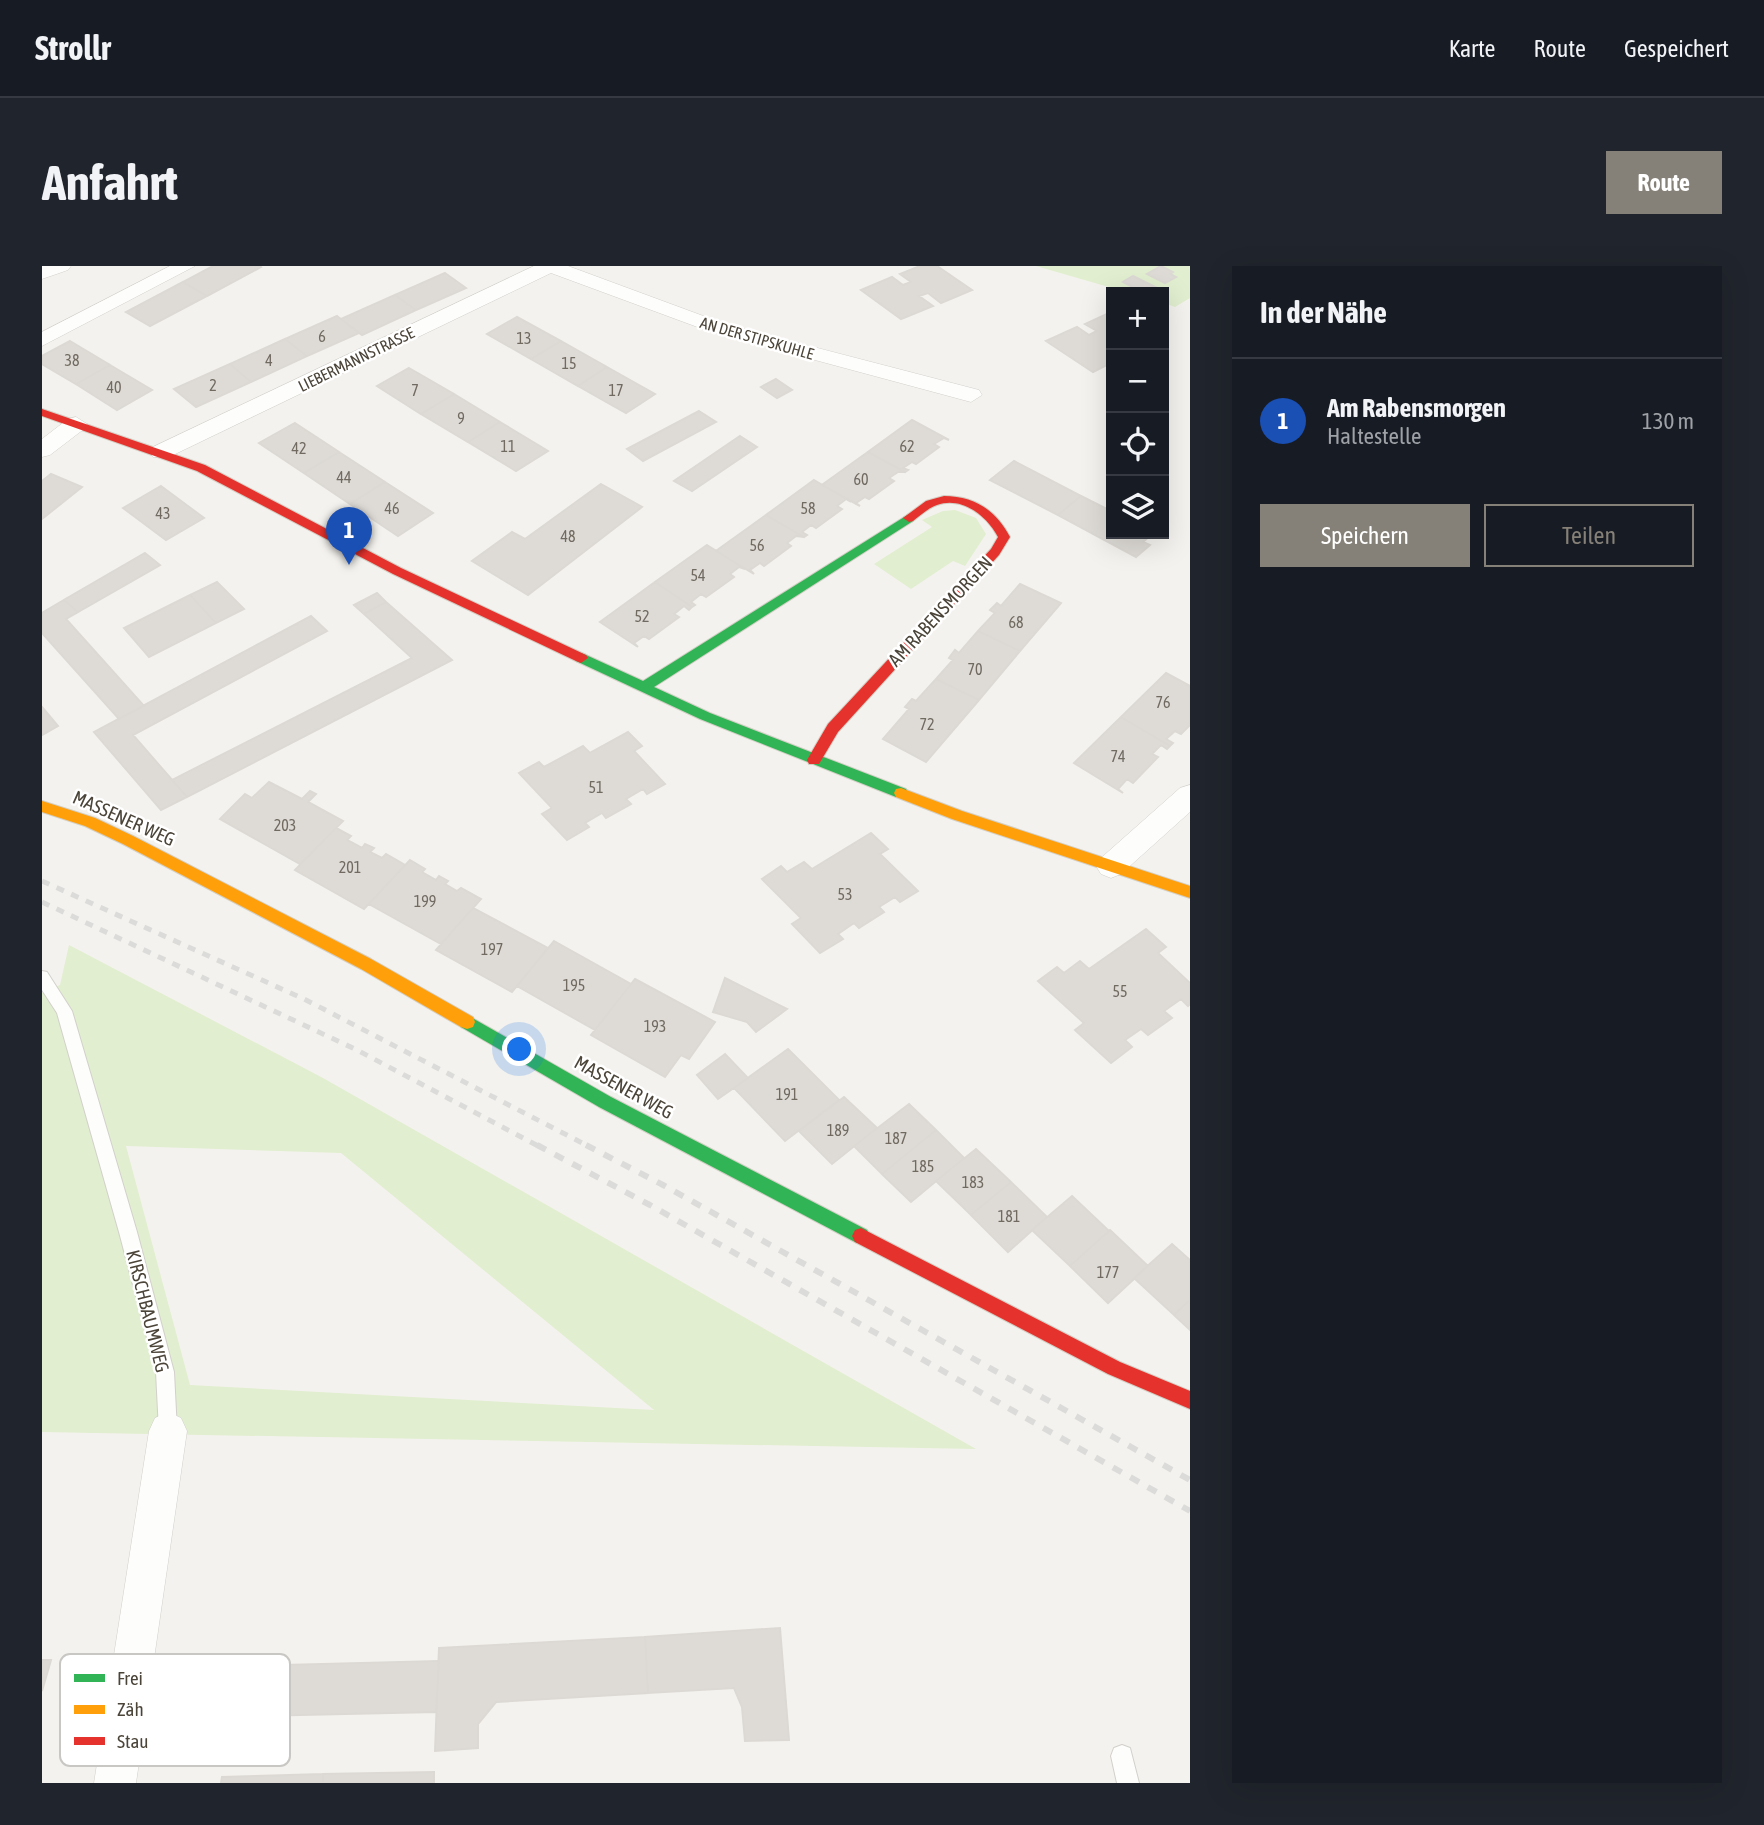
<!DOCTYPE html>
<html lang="de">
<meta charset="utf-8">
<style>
:root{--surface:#171b24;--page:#20242c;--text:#f1f3f6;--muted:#9ea1a6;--line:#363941;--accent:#868178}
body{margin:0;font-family:"Asap Condensed",sans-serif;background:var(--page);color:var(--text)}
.controls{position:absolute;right:21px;top:21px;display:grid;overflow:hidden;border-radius:0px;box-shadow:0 7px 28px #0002}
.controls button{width:63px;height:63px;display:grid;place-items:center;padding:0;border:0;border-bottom:2px solid var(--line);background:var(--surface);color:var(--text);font:35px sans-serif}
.you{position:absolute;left:478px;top:784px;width:24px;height:24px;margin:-18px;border:5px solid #fff;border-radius:50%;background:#1a73e8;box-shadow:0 0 0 10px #1a73e833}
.badge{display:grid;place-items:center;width:46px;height:46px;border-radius:50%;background:var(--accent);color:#fff;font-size:23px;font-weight:700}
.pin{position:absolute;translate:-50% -58px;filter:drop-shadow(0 2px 4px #0008)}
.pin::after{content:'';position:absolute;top:37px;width:24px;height:21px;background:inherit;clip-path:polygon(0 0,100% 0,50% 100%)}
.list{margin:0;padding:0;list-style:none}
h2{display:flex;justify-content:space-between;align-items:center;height:91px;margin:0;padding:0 28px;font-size:30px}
h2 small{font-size:23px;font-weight:400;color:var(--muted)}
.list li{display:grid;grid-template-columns:46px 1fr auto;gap:21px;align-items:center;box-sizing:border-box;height:126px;padding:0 28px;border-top:2px solid var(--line)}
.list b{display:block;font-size:26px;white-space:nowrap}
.list p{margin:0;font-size:23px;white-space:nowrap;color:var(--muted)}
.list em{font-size:23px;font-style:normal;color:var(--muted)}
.actions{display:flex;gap:14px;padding:21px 28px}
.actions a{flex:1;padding:16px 0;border:2px solid var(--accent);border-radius:0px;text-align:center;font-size:24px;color:var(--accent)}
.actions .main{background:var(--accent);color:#fff}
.icon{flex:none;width:38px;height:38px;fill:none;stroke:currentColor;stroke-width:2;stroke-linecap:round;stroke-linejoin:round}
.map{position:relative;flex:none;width:1148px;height:1517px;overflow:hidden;border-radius:0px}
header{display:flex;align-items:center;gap:42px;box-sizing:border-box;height:98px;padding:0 35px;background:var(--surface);border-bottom:2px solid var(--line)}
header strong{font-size:33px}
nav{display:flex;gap:38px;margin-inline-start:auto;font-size:24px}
.intro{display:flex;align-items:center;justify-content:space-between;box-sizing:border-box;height:168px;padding:0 42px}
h1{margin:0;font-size:49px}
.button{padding:18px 32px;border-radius:0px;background:var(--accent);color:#fff;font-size:24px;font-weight:700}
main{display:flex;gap:42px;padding:0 42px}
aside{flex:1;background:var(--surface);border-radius:0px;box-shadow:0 7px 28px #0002}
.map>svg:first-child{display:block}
.green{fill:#e1eecf;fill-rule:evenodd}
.building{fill:#dedbd6;stroke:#dcd9d4;stroke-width:2}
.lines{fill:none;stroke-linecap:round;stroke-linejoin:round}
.lane-casing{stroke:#d2d0cb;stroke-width:2}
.street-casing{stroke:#d2d0cb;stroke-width:1}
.fast-casing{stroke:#d3cfc5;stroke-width:2}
.slow-casing{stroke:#d3cfc5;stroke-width:2}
.jam-casing{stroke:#d3cfc5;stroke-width:2}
.lane{fill:#fdfdfc;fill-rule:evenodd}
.street{fill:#fdfdfc;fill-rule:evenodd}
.fast{fill:#30b455;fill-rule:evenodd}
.slow{fill:#ff9f0a;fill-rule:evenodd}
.jam{fill:#e5322d;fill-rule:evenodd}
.rail-far1{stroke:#dbdbda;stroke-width:5;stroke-dasharray:8 8;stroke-linecap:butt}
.rail{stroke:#dbdbda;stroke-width:6;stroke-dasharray:10 10;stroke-linecap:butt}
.labels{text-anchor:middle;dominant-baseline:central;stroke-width:5;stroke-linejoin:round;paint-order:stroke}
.number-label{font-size:16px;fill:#706a61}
.far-street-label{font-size:16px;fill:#4b4439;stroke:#fff}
.street-label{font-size:19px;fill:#4b4439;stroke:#fff}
.key{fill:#fff;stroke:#c9c7c4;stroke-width:2}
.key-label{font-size:19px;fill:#4b4439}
</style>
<header>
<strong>Strollr</strong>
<nav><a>Karte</a><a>Route</a><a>Gespeichert</a></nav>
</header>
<div class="intro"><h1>Anfahrt</h1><a class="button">Route</a></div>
<main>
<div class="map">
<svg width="1148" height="1517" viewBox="0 0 1148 1517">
<rect width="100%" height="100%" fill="#f4f2ee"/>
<path class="green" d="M994,0H1148V32L1133,41L1122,37V26H1084Z
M913,244L934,252L944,268L923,300L911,295L869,323L832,298L890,261L880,254L901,245Z
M27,679L281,812L934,1183L0,1166V727L18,719ZM84,880L299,887L612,1144L148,1119Z"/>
<path class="building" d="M171,0H218L219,1L165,30L141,16Z
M878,0H895L930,24L899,37L886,27L877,30L891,40L859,53L819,24L850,11L861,19L869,16L858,8Z
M1119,0L1131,6L1128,8L1134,11L1123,17L1105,8Z
M403,7L424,22L374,44L353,29Z
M1091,10L1113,21L1100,26L1081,16Z
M141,16L165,30L108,60L84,46Z
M353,29L374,44L320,69L299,53Z
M1069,46V79L1066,80L1069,83V97L1051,106L1004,75L1035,61L1047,69L1055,65L1043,58Z
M295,50L317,67L265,90L243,73Z
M475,51L519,75L489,93L445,68Z
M243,73L265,90L209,116L188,98Z
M28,75L68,99L34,118L0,98V90Z
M519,75L565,101L536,120L489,93Z
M188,98L209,116L154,141L132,123Z
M68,99L110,124L75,144L34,118Z
M565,101L613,128L584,147L536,120Z
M367,102L412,128L379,148L335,120Z
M734,113L750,124L735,132L719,121Z
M412,128L458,156L426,176L379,148Z
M657,145L674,156L601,195L585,183Z
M870,154L907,174L902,172L892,178L897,181L874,198L870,196L861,202L866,204L863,206L826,186Z
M458,156L506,185L474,205L426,176Z
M253,157L297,186L262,207L217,177Z
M698,170L715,181L650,225L632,215Z
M297,186L343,216L308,238L262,207Z
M826,186L863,206H856L847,212L852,215L827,233L823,231L814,237L818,240L780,219Z
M972,195L1039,230L1016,249L948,214Z
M9,208L40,221L0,253V215Z
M772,214L809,236L804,233L795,240L800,243L774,262L769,259L760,266L765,269L762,271L724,249Z
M343,216L391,247L356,270L308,238Z
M559,218L600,241L486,329L430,295L470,266L483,273Z
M119,220L162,252L124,274L81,242Z
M1039,230L1069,245V268H1110L1101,276L1108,279L1094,291L1016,249Z
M724,249L762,271L754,270L745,277L749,280L722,300L718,297L708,304L712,308L674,285Z
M665,279L703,303L697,301L688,308L692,311L664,331L659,328L649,336L653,339L650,341L613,316Z
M103,287L118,299L36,346L22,334Z
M175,316L202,343L174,357L148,329Z
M613,316L650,341L647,344L642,340L632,348L637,351L607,373L602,370L592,377L596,381L558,356Z
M978,318L1019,337L978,385L936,365L953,347L948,344L955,337L959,340Z
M335,327L344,336L322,348L312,339Z
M148,329L174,357L107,391L82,362Z
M22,334L36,346L24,353L102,440L77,453L0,367V347Z
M344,336L410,394L145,531L130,514L370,392L322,348Z
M269,350L285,365L91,469L145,531L119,544L52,466Z
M936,365L978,385L937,434L894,413L911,394L907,392L913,384L917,387Z
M1124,407L1148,420V459L1139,468L1133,465L1124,473L1131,477L1128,480L1079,451Z
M894,413L937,434L884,496L841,473L867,443L863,441L870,433L874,435Z
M0,441L16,460L0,469Z
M1079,451L1128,480L1125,483L1119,479L1110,488L1116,491L1091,517L1085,513L1076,523L1081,527L1032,497Z
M586,466L600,480L592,485L623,518L605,528L601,523L584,533L589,538L564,552L560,547L543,557L547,561L525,574L500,548L510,542L477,507L497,496L502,501L541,480L548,487Z
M227,516L260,533L268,525L274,528L266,536L301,555L258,598L178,553L203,528L210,532Z
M294,562L309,570L305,574L320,582L323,578L332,582L328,586L340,592L344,588L363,599L322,643L253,604Z
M829,567L846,583L838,588L876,625L858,636L853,631L837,641L842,646L817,662L812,657L796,668L801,673L778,687L750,658L759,652L720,613L739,600L745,606L762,596L770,603Z
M368,594L383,603L380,606L394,614L397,610L406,615L403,618L415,625L419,622L439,633L399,678L327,638Z
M431,642L506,682L470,726L394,684Z
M1104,663L1124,681L1116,687L1148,717V738L1146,740L1139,733L1122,745L1130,752L1106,769L1099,763L1083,774L1090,781L1069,797L1033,764L1042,757L996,715L1015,701L1022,707L1038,695L1047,703Z
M512,675L589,718L553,764L475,720Z
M683,712L745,743L714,766L705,756L671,746Z
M593,713L673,756L647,793L639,789L623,811L549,769Z
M746,783L797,834L743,875L692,822Z
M683,788L706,812L676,833L655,809Z
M802,831L835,862L790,898L757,865Z
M867,838L894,864L840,908L812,880Z
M894,864L922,892L869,936L840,908Z
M934,883L969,916L929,949L894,915Z
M969,916L1005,951L966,986L929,949Z
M1030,930L1067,965L1028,1000L990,964Z
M1068,964L1106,1000L1066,1037L1028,1000Z
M1130,978L1148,994V1034L1132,1049L1092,1012Z
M1148,1034V1064L1132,1049Z
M738,1362L747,1474L703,1475L700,1441L692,1422L606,1427L603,1371Z
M603,1371L606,1427L454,1436L436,1458V1482L393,1485L397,1382Z
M0,1394H9L0,1425Z
M397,1395L394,1446L162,1451L168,1401Z
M392,1506V1517H281V1508Z
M281,1508V1517H179L180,1511Z"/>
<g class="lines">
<defs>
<path id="lane" d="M0,705L5,706L30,745L95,966L132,1106L135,1165L133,1172L126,1174L119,1172L117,1165L114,1106L77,966L15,747L0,724Z
M1080,1479L1088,1482L1097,1517H1075L1069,1490L1072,1482Z"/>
<path id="street" d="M0,0H29L26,4L0,13Z
M128,0H153L0,80V66Z
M492,0H526L683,58L937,124L940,129L929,136L669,66L509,7L127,191H111L108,186L111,181Z
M34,151L45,158L42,163L8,189L0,191V173L26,153Z
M1148,519V546L1079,608L1069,612L1059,608L1054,600L1059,592L1138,522Z
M126,1146L139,1152L145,1165L94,1517H52L107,1165L113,1152Z"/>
<path id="fast" d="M867,248L873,252L871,255L612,421L668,447L864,523L866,527L864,531H854L658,453L534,395L532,392L539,387L544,389L601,415Z
M425,749L569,831L825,964L828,970L825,976L819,978L813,976L557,841L419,761L417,756L419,751Z"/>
<path id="slow" d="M859,522L920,545L1148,620V632L910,553L854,531L852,527L854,523Z
M0,535L53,552L91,570L329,693L431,751L433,756L431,761L425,763L419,761L319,703L81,578L43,560L0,546Z"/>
<path id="jam" d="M0,143L163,199L359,302L544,389L546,392L539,397L534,395L351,308L155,205L0,150Z
M902,230C932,230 954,244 968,271L957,289L796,466L777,498H767L765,494L786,458L949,283L956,271C945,250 920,230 895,239C886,242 879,249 871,255L867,256L861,252L884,235Z
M819,962L1078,1096L1148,1125V1143L1066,1108L813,976L810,970L813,964Z"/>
</defs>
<use href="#lane" class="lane-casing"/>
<use href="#street" class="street-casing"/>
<use href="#fast" class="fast-casing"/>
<use href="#slow" class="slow-casing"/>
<use href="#jam" class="jam-casing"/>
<use href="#lane" class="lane"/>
<use href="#street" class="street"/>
<use href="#fast" class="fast"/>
<use href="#slow" class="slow"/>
<use href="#jam" class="jam"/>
<path class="rail-far1" d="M0,615L262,733L548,881
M0,636L315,784L498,881"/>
<path class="rail" d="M495,879L608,939L1148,1245
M544,879L623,920L1148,1214"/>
</g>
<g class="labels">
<g class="number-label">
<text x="280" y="70">6</text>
<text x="482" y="72">13</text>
<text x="30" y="94">38</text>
<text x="227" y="94">4</text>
<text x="527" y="97">15</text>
<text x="171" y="119">2</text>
<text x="72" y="121">40</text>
<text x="373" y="124">7</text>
<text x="574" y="124">17</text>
<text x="419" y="152">9</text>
<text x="466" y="180">11</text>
<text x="865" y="180">62</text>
<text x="257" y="182">42</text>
<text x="302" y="211">44</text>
<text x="819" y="213">60</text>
<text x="350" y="242">46</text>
<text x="766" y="242">58</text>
<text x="121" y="247">43</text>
<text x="526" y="270">48</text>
<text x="715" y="279">56</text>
<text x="656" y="309">54</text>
<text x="600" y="350">52</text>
<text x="974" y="356">68</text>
<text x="933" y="403">70</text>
<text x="1121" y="436">76</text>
<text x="885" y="458">72</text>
<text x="1076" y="490">74</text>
<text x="554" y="521">51</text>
<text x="243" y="559">203</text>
<text x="308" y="601">201</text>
<text x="803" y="628">53</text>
<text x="383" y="635">199</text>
<text x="450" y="683">197</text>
<text x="532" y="719">195</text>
<text x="1078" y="725">55</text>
<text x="613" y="760">193</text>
<text x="745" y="828">191</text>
<text x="796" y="864">189</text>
<text x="854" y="872">187</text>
<text x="881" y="900">185</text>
<text x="931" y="916">183</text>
<text x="967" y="950">181</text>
<text x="1066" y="1006">177</text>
</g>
<g class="far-street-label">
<text transform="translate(715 72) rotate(16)">AN DER STIPSKUHLE</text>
<text transform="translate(314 93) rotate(-26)">LIEBERMANNSTRASSE</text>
</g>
<g class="street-label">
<text transform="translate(898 345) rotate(-47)">AM RABENSMORGEN</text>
<text transform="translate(82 552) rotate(24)">MASSENER WEG</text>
<text transform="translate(582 821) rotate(29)">MASSENER WEG</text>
<text transform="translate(106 1045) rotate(76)">KIRSCHBAUMWEG</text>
</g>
</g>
<rect x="18" y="1388" width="230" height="112" rx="10" class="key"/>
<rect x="32" y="1408" width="31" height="8" fill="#30b455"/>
<rect x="32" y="1439" width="31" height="9" fill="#ff9f0a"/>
<rect x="32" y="1471" width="31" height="8" fill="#e5322d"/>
<g class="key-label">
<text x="75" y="1419">Frei</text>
<text x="75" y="1450">Zäh</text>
<text x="75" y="1482">Stau</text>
</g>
</svg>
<div class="controls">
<button>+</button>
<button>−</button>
<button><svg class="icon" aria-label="locate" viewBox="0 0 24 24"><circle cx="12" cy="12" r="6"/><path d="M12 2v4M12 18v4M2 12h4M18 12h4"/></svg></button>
<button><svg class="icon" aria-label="layers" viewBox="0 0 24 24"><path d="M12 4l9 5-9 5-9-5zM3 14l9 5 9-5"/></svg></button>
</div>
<div class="you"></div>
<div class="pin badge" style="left:307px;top:299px;background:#1a4fb4">1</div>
</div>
<aside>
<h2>In der Nähe<small></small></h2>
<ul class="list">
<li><span class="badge" style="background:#1a4fb4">1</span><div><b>Am Rabensmorgen</b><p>Haltestelle</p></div><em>130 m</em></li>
</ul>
<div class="actions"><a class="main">Speichern</a><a>Teilen</a></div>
</aside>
</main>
